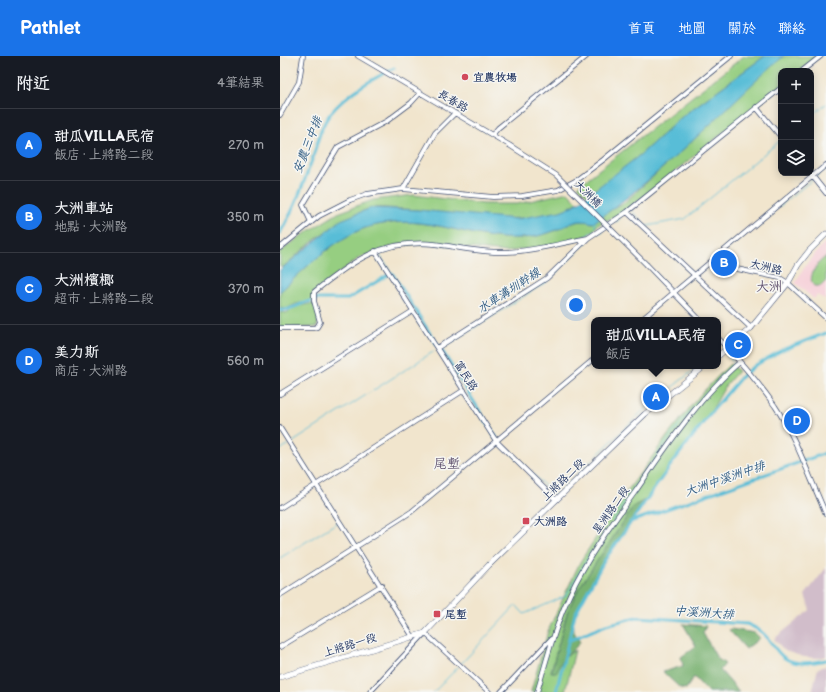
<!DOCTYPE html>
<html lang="zh-TW">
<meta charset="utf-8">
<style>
:root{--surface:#171b24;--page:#20242c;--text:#f1f3f6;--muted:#9ea1a6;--line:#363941;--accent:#1a73e8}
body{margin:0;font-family:"Balsamiq Sans","LXGW WenKai TC",sans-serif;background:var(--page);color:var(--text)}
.controls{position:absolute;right:12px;top:12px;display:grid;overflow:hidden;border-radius:8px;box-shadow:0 2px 10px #0003}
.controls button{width:36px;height:36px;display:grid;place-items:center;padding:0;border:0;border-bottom:1px solid var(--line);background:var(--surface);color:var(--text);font:20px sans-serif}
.you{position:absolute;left:296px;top:249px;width:14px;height:14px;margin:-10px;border:3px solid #fff;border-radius:50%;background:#1a73e8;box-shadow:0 0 0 6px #1a73e833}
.badge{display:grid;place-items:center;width:26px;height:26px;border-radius:50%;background:var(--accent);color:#fff;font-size:13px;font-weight:700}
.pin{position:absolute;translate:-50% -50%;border:2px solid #fff;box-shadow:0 1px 4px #0006}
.popup{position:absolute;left:311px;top:261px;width:130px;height:52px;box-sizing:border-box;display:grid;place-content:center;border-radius:8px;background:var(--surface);filter:drop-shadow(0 1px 3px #0005);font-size:13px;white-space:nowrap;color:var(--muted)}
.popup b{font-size:15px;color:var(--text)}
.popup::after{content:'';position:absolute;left:50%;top:100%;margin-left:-8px;border:8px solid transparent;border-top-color:var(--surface)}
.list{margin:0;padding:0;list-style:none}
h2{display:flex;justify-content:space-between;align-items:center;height:52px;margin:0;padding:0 16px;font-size:17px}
h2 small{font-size:13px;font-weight:400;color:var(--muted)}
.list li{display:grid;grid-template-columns:26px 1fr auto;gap:12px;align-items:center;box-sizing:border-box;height:72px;padding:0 16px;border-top:1px solid var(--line)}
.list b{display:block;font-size:15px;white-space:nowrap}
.list p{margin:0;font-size:13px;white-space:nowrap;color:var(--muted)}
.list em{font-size:13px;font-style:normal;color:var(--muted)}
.icon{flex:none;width:22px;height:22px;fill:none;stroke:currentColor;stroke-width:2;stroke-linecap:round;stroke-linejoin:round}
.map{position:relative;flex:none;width:546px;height:636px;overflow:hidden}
header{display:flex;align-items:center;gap:24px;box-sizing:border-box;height:56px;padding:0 20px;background:var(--accent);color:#fff}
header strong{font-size:19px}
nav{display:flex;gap:22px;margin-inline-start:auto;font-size:14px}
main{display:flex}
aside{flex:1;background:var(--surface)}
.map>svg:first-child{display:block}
.built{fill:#f6cfd8}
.industrial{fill:#d1bdca}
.green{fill:#96ce81;stroke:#587e70}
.forest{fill:#78b16f;stroke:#4a7066}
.water{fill:#59bdd7;stroke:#3a769a}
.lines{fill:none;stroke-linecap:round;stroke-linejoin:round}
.stream{stroke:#59bdd7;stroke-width:1}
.canal{stroke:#59bdd7;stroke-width:3}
.minor-casing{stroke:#3b4a6f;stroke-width:5.5}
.major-casing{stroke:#3b4a6f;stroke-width:6}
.minor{stroke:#fff;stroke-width:4}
.major{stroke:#fff;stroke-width:5}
.minor-bridge-casing{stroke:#3b4a6f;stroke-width:5.5;stroke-linecap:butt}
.minor-bridge{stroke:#fff;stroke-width:4}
.poi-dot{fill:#d1495b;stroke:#f6f6f2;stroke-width:1.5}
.labels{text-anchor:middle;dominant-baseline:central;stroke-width:3;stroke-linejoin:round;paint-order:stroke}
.poi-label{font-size:11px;font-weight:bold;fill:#1b2f5e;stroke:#f6f6f2;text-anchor:start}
.street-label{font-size:11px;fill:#1b2f5e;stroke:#f6f6f2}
.water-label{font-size:12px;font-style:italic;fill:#2e5a82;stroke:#f6f6f2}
.quarter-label{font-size:13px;fill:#5f516e;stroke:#f6f6f2}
</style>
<header>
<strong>Pathlet</strong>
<nav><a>首頁</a><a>地圖</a><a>關於</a><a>聯絡</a></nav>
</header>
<main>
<aside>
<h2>附近<small>4筆結果</small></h2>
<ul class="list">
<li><span class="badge">A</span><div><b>甜瓜VILLA民宿</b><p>飯店 · 上將路二段</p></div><em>270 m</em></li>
<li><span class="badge">B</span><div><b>大洲車站</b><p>地點 · 大洲路</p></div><em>350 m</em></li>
<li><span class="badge">C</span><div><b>大洲檳榔</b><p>超市 · 上將路二段</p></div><em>370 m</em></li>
<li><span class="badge">D</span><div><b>美力斯</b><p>商店 · 大洲路</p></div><em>560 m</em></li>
</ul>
</aside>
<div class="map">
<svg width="546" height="636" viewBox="0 0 546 636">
<rect width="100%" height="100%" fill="#f6f6f2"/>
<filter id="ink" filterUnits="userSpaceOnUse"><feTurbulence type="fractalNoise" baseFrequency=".025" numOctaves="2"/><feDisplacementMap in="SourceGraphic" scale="8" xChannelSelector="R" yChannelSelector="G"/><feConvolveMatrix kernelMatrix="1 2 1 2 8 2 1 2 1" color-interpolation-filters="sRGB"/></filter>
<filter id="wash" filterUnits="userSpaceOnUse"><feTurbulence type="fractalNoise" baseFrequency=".012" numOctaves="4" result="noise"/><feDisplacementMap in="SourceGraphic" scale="16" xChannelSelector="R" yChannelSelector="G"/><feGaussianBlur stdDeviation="0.9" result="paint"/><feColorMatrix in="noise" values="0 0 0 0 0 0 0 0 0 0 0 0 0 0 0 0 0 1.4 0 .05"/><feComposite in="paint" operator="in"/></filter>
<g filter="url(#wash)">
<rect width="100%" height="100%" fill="#f1e5cd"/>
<path class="built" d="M546,185V244L537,239L534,243L515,227L528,206Z"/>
<path class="industrial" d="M546,512V600L540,602L524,601L505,595L494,583L530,554L525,539Z
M546,610V636H532L538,612Z"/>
<path class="green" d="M464,0H485L404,59L360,99L308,140L298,130Z
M504,0H539L520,15H501V30L337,162L333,161L316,170V172L308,179L289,186L226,196L152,188L117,189L79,202L34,236V244L16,248L6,253L0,252V236C23,214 54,183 85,172C100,167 123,165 139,167C172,170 204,184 238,182C250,182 265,179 276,174C292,168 296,162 313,167L335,151L344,147L422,76L481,18Z
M288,136L298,146C256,177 172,155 123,153C113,153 99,150 90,153C54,164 30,188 2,212L0,210V196L21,180L58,157L93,144L134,139L204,148H237Z
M546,201V225L541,230H534C526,222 538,205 546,201Z
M34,247L39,259L37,271L0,272V256L6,257L18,250Z
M450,308L458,315L446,329L429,359L365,444L354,450L299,532L288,554L271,615L277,616L280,605L295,594L285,636H251L268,575L300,506L340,445L388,379L420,339Z"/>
<path class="forest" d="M365,444L324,505L295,558C290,570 293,575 300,586C291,599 283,598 277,616H271L288,554L299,532L354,450Z
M403,568L426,570L423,577L437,602L445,608L440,614L459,636H428L414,621L406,633L400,632L383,616L403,610L401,601L416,590Z
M451,573L475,577L480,582L466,593L449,574Z"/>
<path class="water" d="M485,0H504C482,18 462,38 441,58C401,96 359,135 313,167C296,162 292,168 276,174C265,179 250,182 238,182C204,184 172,170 139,167C123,165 100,167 85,172C53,184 24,213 0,236V214L61,164L91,152L138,154L237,163L280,155L295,149L360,99L404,59Z"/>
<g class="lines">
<path class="stream" d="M531,60L546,48
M536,121L546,112
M351,154L367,170L405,163L501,84
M483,164L533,123
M336,166L340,163
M315,171V166
M318,177L323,175
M306,180L314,174
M98,197L112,217
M161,293L268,225L307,186
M434,329L454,307L446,298
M219,385L275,440L367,351L419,310
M13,386L156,294
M0,394L9,388
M332,465L392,378L426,337
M0,502L58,466
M181,608L236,549L244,558L286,540L311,496
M154,636L179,610"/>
<path class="canal" d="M0,177C14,154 23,129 32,104C37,89 40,71 50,58C67,37 91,24 114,12
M112,217L158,290
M36,243H68L108,219
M0,254C8,256 20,247 31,245
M161,293L216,381
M350,466L546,397
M290,584L326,569L357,561L467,568C488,577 486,582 499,597C510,611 531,607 546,604
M276,636L295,558L324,505L390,410L429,359L462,320L474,310L502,294L546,277"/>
</g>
</g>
<g filter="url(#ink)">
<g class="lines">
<defs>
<path id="minor" d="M78,0L229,89
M522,15L541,0
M476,51L501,81
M0,59L19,26L23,0
M213,78L218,72L307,0
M530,117L546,137
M123,133L155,77L175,57
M347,156L471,272
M31,166L23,149L58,91L107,65L131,47L140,37
M0,192L39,160L70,144L87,138L123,133L213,141L242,140L278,134L295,125L323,104L451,0
M95,195L216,385L276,444
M443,196L457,213L500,222L508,227L546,262
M367,209L420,264
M361,264L546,109
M0,272H33L37,271L40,266L34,245V236C72,205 103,183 154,188C178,191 203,197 227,196C255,195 281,187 308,182
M438,282C458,303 478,326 495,350C517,383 530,423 546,458
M157,292L267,222L308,182L347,156L501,32
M0,338L133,255
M0,372L133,581
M0,452L184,334
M0,539L131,456L314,303
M0,591L102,529
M90,636L145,577L209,636
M221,636L271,583
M257,636C267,603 275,570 290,538C307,502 331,469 355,436C385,393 420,340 460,306"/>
<path id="major" d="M438,300L471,272L508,227L518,209L529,195L546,178
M0,621L145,577L209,509L341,381L365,358L425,310"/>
</defs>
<use href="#minor" class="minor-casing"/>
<use href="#major" class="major-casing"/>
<use href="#minor" class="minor"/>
<use href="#major" class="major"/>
<defs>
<path id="minor-bridge" d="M229,89L276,119L367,209"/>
</defs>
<use href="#minor-bridge" class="minor-bridge-casing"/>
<use href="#minor-bridge" class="minor-bridge"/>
</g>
</g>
<g class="poi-dot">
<circle cx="185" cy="21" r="4"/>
<rect x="242" y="461" width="8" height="8" rx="2"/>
<rect x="153" y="554" width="8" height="8" rx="2"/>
</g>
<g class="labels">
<g class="poi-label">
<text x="193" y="21">宜農牧場</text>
<text x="254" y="465">大洲路</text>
<text x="165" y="558">尾塹</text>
</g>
<g class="street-label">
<text transform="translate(173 45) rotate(30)">長春路</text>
<text transform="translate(308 138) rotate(45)">大洲橋</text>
<text transform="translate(486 211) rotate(14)">大洲路</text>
<text transform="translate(186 320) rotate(58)">富民路</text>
<text transform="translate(283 424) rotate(-44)">上將路二段</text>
<text transform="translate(331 454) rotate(-55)">星洲路二段</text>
<text transform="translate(70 589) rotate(-17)">上將路一段</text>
</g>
<g class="water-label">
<text transform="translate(28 89) rotate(-69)">安農三中排</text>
<text transform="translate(229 235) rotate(-33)">水車溝圳幹線</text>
<text transform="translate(445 423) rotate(-19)">大洲中溪洲中排</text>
<text transform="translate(424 557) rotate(4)">中溪洲大排</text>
</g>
<g class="quarter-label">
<text x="489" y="231">大洲</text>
<text x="167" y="408">尾塹</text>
</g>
</g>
</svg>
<div class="controls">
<button>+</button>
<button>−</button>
<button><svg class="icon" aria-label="layers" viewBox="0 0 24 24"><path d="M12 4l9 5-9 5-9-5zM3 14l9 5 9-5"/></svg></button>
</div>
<div class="you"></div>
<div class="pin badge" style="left:376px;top:341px">A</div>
<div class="popup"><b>甜瓜VILLA民宿</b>飯店</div>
<div class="pin badge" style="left:444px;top:207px">B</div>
<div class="pin badge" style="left:458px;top:289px">C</div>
<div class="pin badge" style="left:517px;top:365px">D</div>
</div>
</main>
